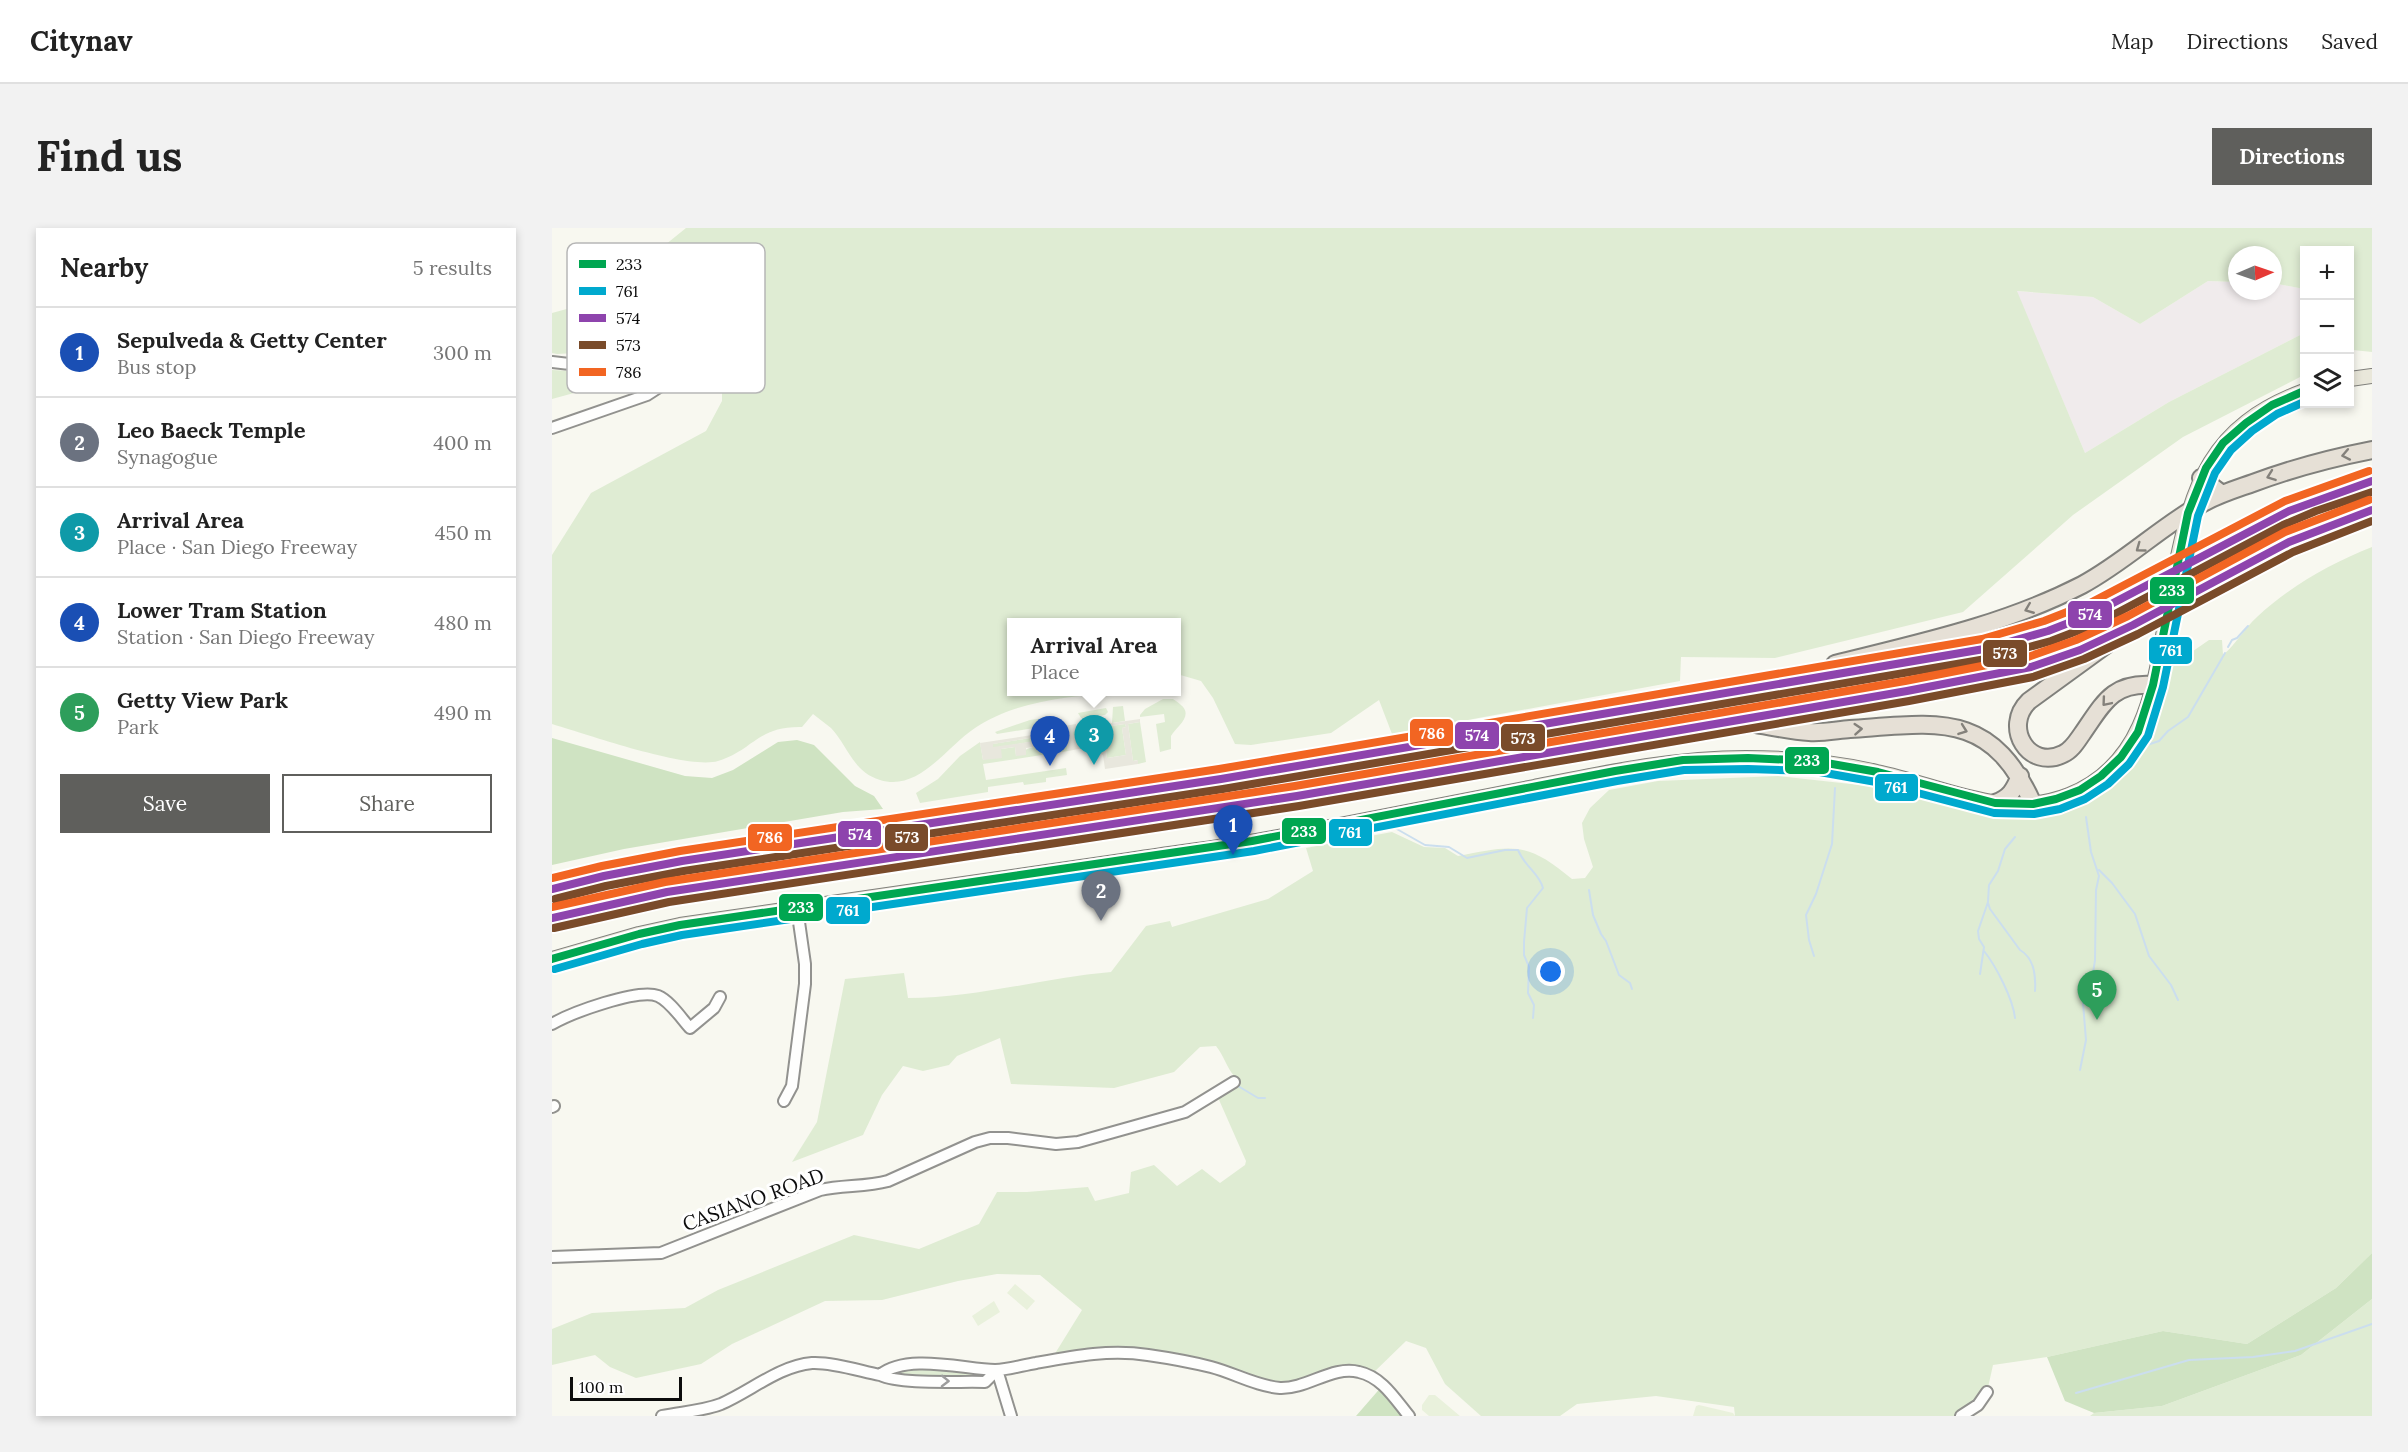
<!DOCTYPE html>
<meta charset="utf-8">
<style>
:root{--surface:#fff;--page:#f2f2f2;--text:#222;--muted:#767676;--line:#e0e0e0;--accent:#5f5f5c}
body{margin:0;font-family:Lora,serif;background:var(--page);color:var(--text)}
.controls{position:absolute;right:18px;top:18px;display:grid;overflow:hidden;border-radius:0px;box-shadow:0 3px 9px #0003}
.controls button{width:54px;height:54px;display:grid;place-items:center;padding:0;border:0;border-bottom:2px solid var(--line);background:var(--surface);color:var(--text);font:30px sans-serif}
.compass{position:absolute;left:1676px;top:18px;width:54px;height:54px;border-radius:50%;background:var(--surface);box-shadow:0 3px 9px #0003;rotate:88deg}
.scale{position:absolute;left:18px;bottom:15px;width:112px;box-sizing:border-box;padding-left:6px;border:3px solid #0c0c0c;border-top:0;font-size:16px;line-height:21px;white-space:nowrap;color:#0c0c0c;-webkit-text-stroke:4px #fff;paint-order:stroke}
.you{position:absolute;left:999px;top:744px;width:21px;height:21px;margin:-15px;border:4px solid #fff;border-radius:50%;background:#1a73e8;box-shadow:0 0 0 9px #1a73e833}
.badge{display:grid;place-items:center;width:39px;height:39px;border-radius:50%;background:var(--accent);color:#fff;font-size:20px;font-weight:700}
.pin{position:absolute;translate:-50% -50px;filter:drop-shadow(0 2px 3px #0008)}
.pin::after{content:'';position:absolute;top:32px;width:21px;height:18px;background:inherit;clip-path:polygon(0 0,100% 0,50% 100%)}
.popup{position:absolute;left:455px;top:390px;width:174px;height:78px;box-sizing:border-box;display:grid;place-content:center;border-radius:0px;background:var(--surface);filter:drop-shadow(0 2px 4px #0005);font-size:20px;white-space:nowrap;color:var(--muted)}
.popup b{font-size:22px;color:var(--text)}
.popup::after{content:'';position:absolute;left:50%;top:100%;margin-left:-12px;border:12px solid transparent;border-top-color:var(--surface)}
.list{margin:0;padding:0;list-style:none}
h2{display:flex;justify-content:space-between;align-items:center;height:78px;margin:0;padding:0 24px;font-size:26px}
h2 small{font-size:20px;font-weight:400;color:var(--muted)}
.list li{display:grid;grid-template-columns:39px 1fr auto;gap:18px;align-items:center;box-sizing:border-box;height:90px;padding:0 24px;border-top:2px solid var(--line)}
.list b{display:block;font-size:22px;white-space:nowrap}
.list p{margin:0;font-size:20px;white-space:nowrap;color:var(--muted)}
.list em{font-size:20px;font-style:normal;color:var(--muted)}
.actions{display:flex;gap:12px;padding:18px 24px}
.actions a{flex:1;padding:14px 0;border:2px solid var(--accent);border-radius:0px;text-align:center;font-size:21px;color:var(--accent)}
.actions .main{background:var(--accent);color:#fff}
.icon{flex:none;width:33px;height:33px;fill:none;stroke:currentColor;stroke-width:2;stroke-linecap:round;stroke-linejoin:round}
.map{position:relative;flex:none;width:1820px;height:1188px;overflow:hidden;border-radius:0px}
header{display:flex;align-items:center;gap:36px;box-sizing:border-box;height:84px;padding:0 30px;background:var(--surface);border-bottom:2px solid var(--line)}
header strong{font-size:28px}
nav{display:flex;gap:33px;margin-inline-start:auto;font-size:21px}
.intro{display:flex;align-items:center;justify-content:space-between;box-sizing:border-box;height:144px;padding:0 36px}
h1{margin:0;font-size:42px}
.button{padding:15px 27px;border-radius:0px;background:var(--accent);color:#fff;font-size:21px;font-weight:700}
main{display:flex;gap:36px;padding:0 36px}
aside{flex:1;background:var(--surface);border-radius:0px;box-shadow:0 3px 9px #0003}
.map>svg:first-child{display:block}
.industrial{fill:#f0ebec}
.green{fill:#dfecd3}
.forest{fill:#cfe3c2}
.pitch{fill:#e9f1dc}
.plaza{fill:#e8e7dd;fill-rule:evenodd}
.lines{fill:none;stroke-linecap:round;stroke-linejoin:round}
.stream{stroke:#cbdeee;stroke-width:2}
.minor-casing{stroke:#92928f;stroke-width:14}
.major-casing{stroke:#80807c;stroke-width:16}
.highway-casing{stroke:#80807c;stroke-width:20}
.minor{stroke:#fefefd;stroke-width:10}
.major{stroke:#e9e7da;stroke-width:14}
.highway{stroke:#e6e0d6;stroke-width:16}
.highway-bridge-casing{stroke:#80807c;stroke-width:20;stroke-linecap:butt}
.highway-bridge{stroke:#e6e0d6;stroke-width:16}
.bus-1-casing{stroke:#fff;stroke-width:12}
.bus-2-casing{stroke:#fff;stroke-width:12}
.bus-3-casing{stroke:#fff;stroke-width:12}
.bus-4-casing{stroke:#fff;stroke-width:12}
.bus-5-casing{stroke:#fff;stroke-width:12}
.bus-1{stroke:#00a651;stroke-width:8}
.bus-2{stroke:#00a9ce;stroke-width:8}
.bus-3{stroke:#8e44ad;stroke-width:8}
.bus-4{stroke:#7a4b2a;stroke-width:8}
.bus-5{stroke:#f26522;stroke-width:8}
.oneway{stroke:#84817b}
.oneway2{stroke:#9d9d9d}
.labels{text-anchor:middle;dominant-baseline:central;stroke-width:6;stroke-linejoin:round;paint-order:stroke}
.street-label{font-size:20px;fill:#0c0c0c;stroke:#fff}
.key{fill:#fff;stroke:#b6b6b6;stroke-width:1.5}
.key-label{font-size:16px;fill:#0c0c0c}
.line-badge{stroke:#fff;stroke-width:2}
.badge-label{font-size:16px;text-anchor:middle;font-weight:bold;fill:#fff}
</style>
<header>
<strong>Citynav</strong>
<nav><a>Map</a><a>Directions</a><a>Saved</a></nav>
</header>
<div class="intro"><h1>Find us</h1><a class="button">Directions</a></div>
<main>
<aside>
<h2>Nearby<small>5 results</small></h2>
<ul class="list">
<li><span class="badge" style="background:#1a4fb4">1</span><div><b>Sepulveda &amp; Getty Center</b><p>Bus stop</p></div><em>300 m</em></li>
<li><span class="badge" style="background:#6b7280">2</span><div><b>Leo Baeck Temple</b><p>Synagogue</p></div><em>400 m</em></li>
<li><span class="badge" style="background:#0f9aa8">3</span><div><b>Arrival Area</b><p>Place · San Diego Freeway</p></div><em>450 m</em></li>
<li><span class="badge" style="background:#1a4fb4">4</span><div><b>Lower Tram Station</b><p>Station · San Diego Freeway</p></div><em>480 m</em></li>
<li><span class="badge" style="background:#2e9e5b">5</span><div><b>Getty View Park</b><p>Park</p></div><em>490 m</em></li>
</ul>
<div class="actions"><a class="main">Save</a><a>Share</a></div>
</aside>
<div class="map">
<svg width="1820" height="1188" viewBox="0 0 1820 1188">
<rect width="100%" height="100%" fill="#f8f8f0"/>
<path class="industrial" d="M1656,53L1685,54V63H1721V55L1752,61V105L1617,174L1533,225L1464,63L1541,69L1588,96Z"/>
<path class="green" d="M134,0H1820V124L1801,122L1798,124V22H1752V61L1721,55V27H1685V54L1656,53L1588,96L1541,69L1465,63L1533,225L1617,174L1752,105V147L1631,209L1521,287L1411,384L1223,430L1129,429L1128,453L840,506L827,472L779,505L699,517L683,516L661,470L649,453L625,446L624,394H460V464H567C518,469 465,472 423,500C394,519 367,564 328,552C301,544 296,518 279,500C273,495 267,491 261,486L250,499C205,498 202,522 166,533C136,542 34,506 0,496V327L39,265L154,203L170,173V133L149,110L127,100L108,98L43,124L5,126L0,125V85L44,73Z
M64,136L68,148L44,159L0,171V142L36,144Z
M1820,319V1025L1784,1060L1695,1116L1611,1103L1495,1129L1441,1137L1435,1164L1409,1188H1183L1182,1179L1104,1168L1025,1176L1008,1188H929L893,1156L874,1120L854,1113L819,1147L805,1143L740,1160L659,1139L549,1124L499,1132L530,1082L488,1047L445,1046L406,1053L330,1072L273,1073L180,1116L149,1136L84,1150L58,1139L43,1127L0,1137V1101L40,1085L133,1080L166,1062L302,1007L367,1021L427,996L445,964H475L536,959L543,973L577,965L579,944L602,937L625,958L650,941L668,955L693,937L694,933L664,865L682,848C674,838 672,828 664,818L648,819L622,844L562,860L459,856L448,810L405,828L397,837L371,843L351,838L330,867L311,907L240,934L265,894L293,751L352,745L356,770C424,770 491,750 559,744L594,698L618,693L620,699L716,671L761,643L754,620L840,604L872,619L893,620L906,628C961,617 975,613 1020,651L1033,650L1041,639L1032,611L1030,595L1038,580L1057,562L1106,553L1226,548L1335,560L1453,591H1486L1520,581L1557,561L1589,526L1606,494L1618,439L1657,412H1670L1671,427C1685,415 1692,401 1705,389C1737,359 1779,335 1820,319Z
M611,471H621C624,473 627,475 629,477C642,488 624,499 619,508V521L608,524L604,496L613,494L612,486L588,489V487L593,481Z
M571,478L573,493L560,495L561,479Z
M554,480L556,484L553,487L529,490L526,485Z
M500,489L502,493L500,497L445,506L443,504L478,492Z
M588,494L594,534L586,536L585,532L581,533L576,496Z
M573,496L574,499L570,500L574,527L555,530L551,499Z
M547,500L550,515L533,518L531,508L541,504L521,507L520,504Z
M491,508V512L441,520L440,516Z
M514,511L516,523L431,536L434,552L514,540L515,547L494,550V554L472,557L471,554L436,559V564L368,575L364,565L386,551L408,528L428,514L431,532L449,521L463,519L464,528C476,518 487,516 501,522L500,513Z
M1820,1071V1188H1538L1542,1185L1610,1178L1749,1127Z
M336,1140L445,1142L433,1154L337,1151Z"/>
<path class="forest" d="M0,510L133,548L160,550L181,542L226,514L245,512L262,517L303,558L322,568L331,581L291,584L72,621L0,637Z
M1820,1025V1071L1749,1127L1610,1178L1542,1185L1513,1173L1495,1129L1611,1103L1695,1116L1784,1060Z
M831,1157L857,1188H804Z"/>
<path class="pitch" d="M463,1056L483,1073L475,1082L455,1065Z
M442,1073L448,1084L426,1098L420,1088Z
M877,1167H883L908,1188H877L870,1182V1177Z
M1147,1177L1181,1185L1183,1188H1141L1144,1178Z"/>
<path class="plaza" d="M588,491V494L576,496L581,533L586,532V536L553,541L551,527L547,525L539,526L538,519L516,523L514,511L500,513L501,522L491,524L490,518L474,520V527L464,528L463,519L449,521L450,530L431,532L428,515L506,503V499L524,496L525,500ZM573,496L574,499L570,500L574,527L555,530L551,499ZM547,500L550,515L533,517L532,508H535L536,512L542,511L541,504L521,507V504ZM490,508L491,512L441,519V516Z"/>
<g class="lines">
<path class="stream" d="M1676,419L1680,412L1685,410L1696,398
M1598,516L1607,513L1616,503L1636,489L1673,425
M843,600L873,617L897,619L915,630L953,622H966C973,639 987,645 991,660L975,680L972,714V727L977,739L976,765L982,777L981,790
M1547,642L1560,655L1583,686L1597,728L1619,757L1626,772
M1037,662L1041,687L1049,706L1054,713L1067,747L1078,755L1080,761
M1436,675L1438,681L1468,722C1482,730 1484,748 1483,763
M1432,723C1444,738 1461,771 1463,790
M1262,728L1257,712L1254,687L1264,666L1280,616L1283,560
M1428,746L1432,719L1427,711L1426,703L1436,674L1437,657L1446,643L1453,621L1463,609
M1528,842L1534,812L1531,775L1540,752L1543,732L1544,662L1547,648L1539,624L1534,589
M686,858L706,870H713
M1524,1165L1637,1132L1701,1129L1743,1123L1820,1096"/>
<defs>
<path id="minor" d="M0,134C19,137 38,138 56,131C90,118 120,91 149,132L95,167L0,200
M0,796C19,785 86,760 106,768C118,773 129,790 138,800L162,780L168,769
M232,873L240,858L253,756V736L245,680
M0,879L2,878
M0,1029L109,1025L268,962C291,957 314,959 336,953L423,914L438,910H456L504,916L526,914L633,884L682,854
M445,1142L459,1188
M328,1147C355,1125 411,1141 443,1142C456,1142 471,1137 484,1135C522,1128 558,1121 596,1127C617,1130 639,1134 659,1139C682,1145 704,1158 728,1160C755,1161 781,1137 807,1144C830,1149 843,1171 857,1188
M110,1188C129,1184 151,1183 169,1176C199,1163 227,1138 260,1135C280,1134 308,1143 328,1147C350,1157 407,1153 433,1154L445,1142
M1409,1188L1426,1177L1435,1164"/>
<path id="major" d="M1798,151L1820,148
M1622,348C1640,256 1658,198 1752,163
M0,731L87,706L128,697C278,674 427,655 577,632C628,624 680,618 731,608C815,592 898,575 982,559C1052,545 1122,530 1194,530C1238,530 1282,534 1325,544C1388,557 1452,593 1517,567C1599,534 1603,448 1617,373"/>
<path id="highway" d="M1649,250L1670,266
M1659,323C1712,295 1763,270 1820,253
M1655,342L1751,294L1820,269
M1652,359C1706,330 1760,298 1820,282
M1554,417L1477,473C1450,499 1477,543 1511,526C1520,522 1525,513 1530,506C1551,476 1560,454 1601,457
M1453,434L1537,404L1584,381
M1283,436C1367,415 1452,397 1530,357C1573,334 1608,299 1651,275C1667,266 1684,261 1701,255C1741,240 1779,230 1820,222
M1198,495C1218,498 1238,503 1257,504C1271,505 1285,502 1298,501C1386,495 1439,482 1481,576
M1443,575C1458,570 1462,562 1468,548
M0,661L52,648L130,633L669,551L1432,421L1509,398L1589,362
M0,690L115,664L745,568L1401,455L1479,439L1528,422L1581,397"/>
</defs>
<use href="#minor" class="minor-casing"/>
<use href="#major" class="major-casing"/>
<use href="#highway" class="highway-casing"/>
<use href="#minor" class="minor"/>
<use href="#major" class="major"/>
<use href="#highway" class="highway"/>
<defs>
<path id="highway-bridge" d="M1589,362L1659,323
M1584,381L1655,342
M1581,397L1652,359"/>
</defs>
<use href="#highway-bridge" class="highway-bridge-casing"/>
<use href="#highway-bridge" class="highway-bridge"/>
<defs>
<path id="bus-1" d="M0,731L87,706L128,697L700,613L1063,543L1131,532L1196,530L1263,533L1326,544L1443,575L1481,576L1504,571L1528,562L1549,548L1569,529L1586,504L1601,457L1636,285L1654,240L1671,215L1694,195L1720,177L1752,163"/>
<path id="bus-2" d="M3,741L90,716L130,707L702,623L1065,553L1132,542L1196,541L1262,543L1324,554L1442,585L1482,586L1508,581L1533,571L1556,556L1577,536L1596,508L1611,459L1646,288L1663,245L1679,222L1700,203L1725,186L1752,174"/>
<path id="bus-3" d="M0,661L52,648L130,633L669,551L1432,421L1496,403L1542,385L1737,283L1820,253
M0,690L115,664L745,568L1355,463L1479,439L1528,422L1581,397L1737,314L1820,282"/>
<path id="bus-4" d="M3,671L54,658L132,643L671,561L1434,431L1499,413L1546,395L1731,297L1764,283L1820,264
M2,700L117,674L747,578L1357,473L1481,449L1532,431L1586,406L1741,324L1820,293"/>
<path id="bus-5" d="M0,650L50,638L128,623L667,541L1430,411L1492,393L1538,375L1733,273L1817,243
M0,679L113,654L743,558L1353,453L1476,429L1524,412L1576,388L1733,304L1817,272"/>
</defs>
<use href="#bus-1" class="bus-1-casing"/>
<use href="#bus-2" class="bus-2-casing"/>
<use href="#bus-3" class="bus-3-casing"/>
<use href="#bus-4" class="bus-4-casing"/>
<use href="#bus-5" class="bus-5-casing"/>
<use href="#bus-1" class="bus-1"/>
<use href="#bus-2" class="bus-2"/>
<use href="#bus-3" class="bus-3"/>
<use href="#bus-4" class="bus-4"/>
<use href="#bus-5" class="bus-5"/>
</g>
<defs><path id="oneway-chevron" d="M-2-3.5L2.5 0L-2 3.5" fill="none" stroke-width="1.6" stroke-linecap="round" stroke-linejoin="round" transform="scale(1.5)"/></defs>
<g class="oneway">
<use href="#oneway-chevron" transform="translate(1794 227) rotate(169)"/>
<use href="#oneway-chevron" transform="translate(1719 248) rotate(160)"/>
<use href="#oneway-chevron" transform="translate(1588 320) rotate(144)"/>
<use href="#oneway-chevron" transform="translate(1477 381) rotate(158)"/>
<use href="#oneway-chevron" transform="translate(1554 474) rotate(130)"/>
<use href="#oneway-chevron" transform="translate(1306 501) rotate(-4)"/>
<use href="#oneway-chevron" transform="translate(1411 502) rotate(20)"/>
</g>
<use class="oneway2" href="#oneway-chevron" transform="translate(393 1153) rotate(1)"/>
<g class="labels">
<g class="street-label">
<text transform="translate(201 971) rotate(-20)">CASIANO ROAD</text>
</g>
</g>
<rect x="15" y="15" width="198" height="150" rx="9" class="key"/>
<rect x="27" y="32" width="27" height="8" fill="#00a651"/>
<rect x="27" y="59" width="27" height="8" fill="#00a9ce"/>
<rect x="27" y="86" width="27" height="8" fill="#8e44ad"/>
<rect x="27" y="113" width="27" height="8" fill="#7a4b2a"/>
<rect x="27" y="140" width="27" height="8" fill="#f26522"/>
<g class="key-label">
<text x="64" y="42">233</text>
<text x="64" y="69">761</text>
<text x="64" y="96">574</text>
<text x="64" y="123">573</text>
<text x="64" y="150">786</text>
</g>
<g class="line-badge">
<rect x="1597" y="348" width="46" height="29" rx="6" fill="#00a651"/>
<rect x="1515" y="372" width="46" height="29" rx="6" fill="#8e44ad"/>
<rect x="1596" y="408" width="45" height="29" rx="6" fill="#00a9ce"/>
<rect x="1430" y="411" width="46" height="29" rx="6" fill="#7a4b2a"/>
<rect x="857" y="490" width="45" height="29" rx="6" fill="#f26522"/>
<rect x="902" y="493" width="46" height="29" rx="6" fill="#8e44ad"/>
<rect x="948" y="495" width="46" height="29" rx="6" fill="#7a4b2a"/>
<rect x="1232" y="518" width="46" height="29" rx="6" fill="#00a651"/>
<rect x="1322" y="545" width="45" height="29" rx="6" fill="#00a9ce"/>
<rect x="729" y="589" width="46" height="28" rx="6" fill="#00a651"/>
<rect x="776" y="590" width="45" height="29" rx="6" fill="#00a9ce"/>
<rect x="285" y="592" width="45" height="28" rx="6" fill="#8e44ad"/>
<rect x="332" y="595" width="45" height="29" rx="6" fill="#7a4b2a"/>
<rect x="195" y="595" width="46" height="29" rx="6" fill="#f26522"/>
<rect x="226" y="665" width="46" height="29" rx="6" fill="#00a651"/>
<rect x="273" y="668" width="46" height="29" rx="6" fill="#00a9ce"/>
</g>
<g class="badge-label">
<text x="1620" y="368">233</text>
<text x="1538" y="392">574</text>
<text x="1619" y="428">761</text>
<text x="1453" y="431">573</text>
<text x="880" y="511">786</text>
<text x="925" y="513">574</text>
<text x="971" y="516">573</text>
<text x="1255" y="538">233</text>
<text x="1344" y="565">761</text>
<text x="752" y="609">233</text>
<text x="798" y="610">761</text>
<text x="308" y="612">574</text>
<text x="355" y="615">573</text>
<text x="218" y="615">786</text>
<text x="249" y="685">233</text>
<text x="296" y="688">761</text>
</g>
</svg>
<div class="controls">
<button>+</button>
<button>−</button>
<button><svg class="icon" aria-label="layers" viewBox="0 0 24 24"><path d="M12 4l9 5-9 5-9-5zM3 14l9 5 9-5"/></svg></button>
</div>
<svg class="compass" viewBox="-18 -18 36 36"><path d="M0-13l5 13h-10z" fill="#e53935"/><path d="M0 13l5-13h-10z" fill="#767676"/></svg>
<div class="scale">100 m</div>
<div class="you"></div>
<div class="pin badge" style="left:681px;top:627px;background:#1a4fb4">1</div>
<div class="pin badge" style="left:549px;top:693px;background:#6b7280">2</div>
<div class="pin badge" style="left:542px;top:537px;background:#0f9aa8">3</div>
<div class="popup"><b>Arrival Area</b>Place</div>
<div class="pin badge" style="left:498px;top:538px;background:#1a4fb4">4</div>
<div class="pin badge" style="left:1545px;top:792px;background:#2e9e5b">5</div>
</div>
</main>
